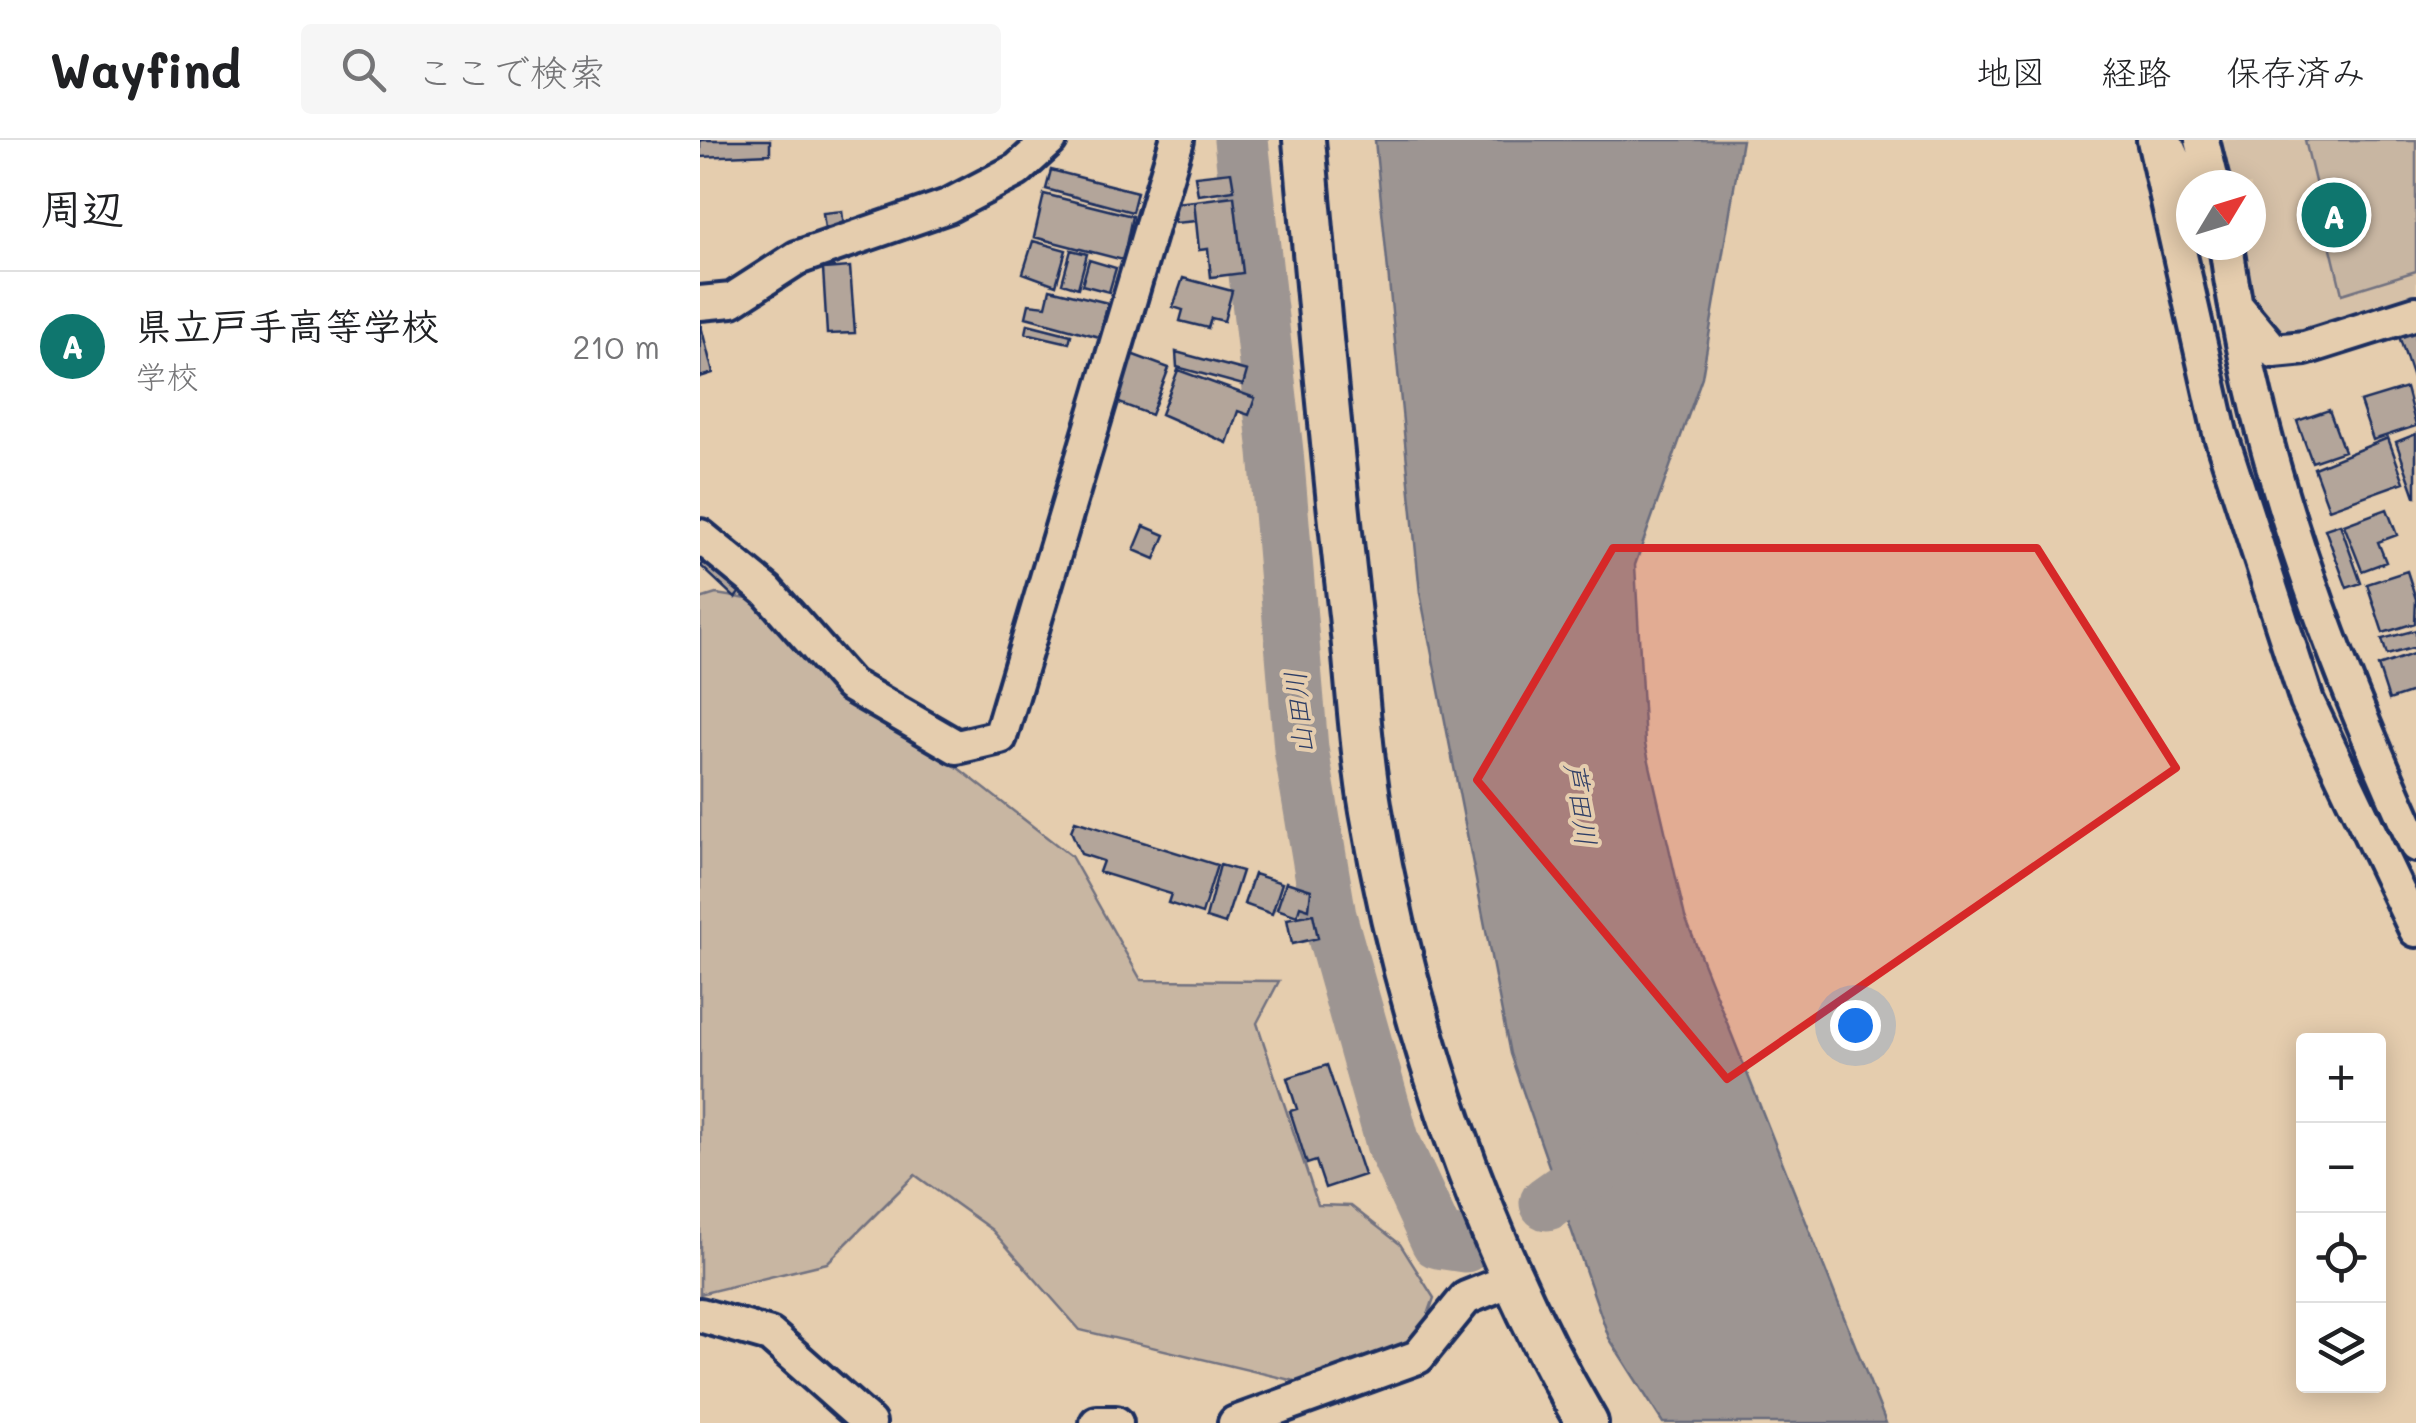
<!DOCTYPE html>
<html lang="ja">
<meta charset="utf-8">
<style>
:root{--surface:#fff;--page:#f6f6f6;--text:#202124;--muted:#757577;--line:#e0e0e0;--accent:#0f766e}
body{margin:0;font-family:Mali,"Klee One",sans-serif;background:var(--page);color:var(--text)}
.controls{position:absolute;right:30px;bottom:30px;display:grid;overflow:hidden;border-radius:10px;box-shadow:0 5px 25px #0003}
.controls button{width:90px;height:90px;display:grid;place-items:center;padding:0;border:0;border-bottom:2px solid var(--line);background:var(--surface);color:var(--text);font:50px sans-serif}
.compass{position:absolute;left:1476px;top:30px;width:90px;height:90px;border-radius:50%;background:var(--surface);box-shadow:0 5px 25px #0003;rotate:52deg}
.you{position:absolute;left:1155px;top:885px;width:35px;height:35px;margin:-25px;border:8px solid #fff;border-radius:50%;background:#1a73e8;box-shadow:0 0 0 15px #1a73e833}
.badge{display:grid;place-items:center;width:65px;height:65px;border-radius:50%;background:var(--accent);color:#fff;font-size:32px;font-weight:700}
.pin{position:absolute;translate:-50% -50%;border:5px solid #fff;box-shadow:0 2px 10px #0006}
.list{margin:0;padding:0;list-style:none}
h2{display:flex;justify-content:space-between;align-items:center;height:130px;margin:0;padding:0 40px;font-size:42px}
h2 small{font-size:32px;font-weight:400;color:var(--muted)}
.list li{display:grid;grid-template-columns:65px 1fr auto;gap:30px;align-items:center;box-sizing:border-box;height:150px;padding:0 40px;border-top:2px solid var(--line)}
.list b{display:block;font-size:38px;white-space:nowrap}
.list p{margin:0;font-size:32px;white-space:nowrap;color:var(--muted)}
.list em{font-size:32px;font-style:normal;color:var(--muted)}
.icon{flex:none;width:55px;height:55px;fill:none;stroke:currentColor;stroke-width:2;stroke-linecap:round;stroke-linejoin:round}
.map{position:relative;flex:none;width:1716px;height:1283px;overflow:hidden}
header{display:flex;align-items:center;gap:60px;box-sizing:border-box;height:140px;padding:0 50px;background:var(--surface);border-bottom:2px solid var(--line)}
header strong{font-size:48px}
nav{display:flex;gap:55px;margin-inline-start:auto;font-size:35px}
.search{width:700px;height:90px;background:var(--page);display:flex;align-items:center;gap:25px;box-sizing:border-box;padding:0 35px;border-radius:10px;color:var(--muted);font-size:38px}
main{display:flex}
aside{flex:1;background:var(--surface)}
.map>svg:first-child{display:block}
.built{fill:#d6c1a8}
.green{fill:#c8b6a2;stroke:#727280;stroke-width:2.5}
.water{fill:#9d9592;stroke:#696c7d;stroke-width:2.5}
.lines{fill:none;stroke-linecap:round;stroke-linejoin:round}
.river{stroke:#9d9592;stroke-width:55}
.building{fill:#b3a59a;stroke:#1b2f5e;stroke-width:2.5}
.minor-casing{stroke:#1b2f5e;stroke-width:40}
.tertiary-casing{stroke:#1b2f5e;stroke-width:48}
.minor{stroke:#e5cdae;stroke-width:32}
.tertiary{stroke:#e5cdae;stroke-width:40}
.marked{fill:#d62828;fill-opacity:0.2;stroke:#d62828;stroke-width:8;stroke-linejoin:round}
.labels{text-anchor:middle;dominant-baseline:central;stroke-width:8;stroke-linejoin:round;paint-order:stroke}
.water-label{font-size:28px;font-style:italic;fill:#2e3e66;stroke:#e5cdae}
</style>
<header>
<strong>Wayfind</strong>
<div class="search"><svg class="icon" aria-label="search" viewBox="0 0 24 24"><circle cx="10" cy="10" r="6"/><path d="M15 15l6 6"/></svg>ここで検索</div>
<nav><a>地図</a><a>経路</a><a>保存済み</a></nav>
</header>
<main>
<aside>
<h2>周辺<small></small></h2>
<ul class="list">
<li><span class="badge">A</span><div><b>県立戸手高等学校</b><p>学校</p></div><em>210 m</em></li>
</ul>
</aside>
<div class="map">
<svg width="1716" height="1283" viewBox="0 0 1716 1283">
<rect width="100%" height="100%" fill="#e5cdae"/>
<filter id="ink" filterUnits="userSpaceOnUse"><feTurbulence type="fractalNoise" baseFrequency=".01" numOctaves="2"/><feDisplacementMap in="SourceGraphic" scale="20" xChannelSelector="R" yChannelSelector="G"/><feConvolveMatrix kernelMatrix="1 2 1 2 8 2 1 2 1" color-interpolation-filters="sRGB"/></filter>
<g filter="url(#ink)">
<path class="built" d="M1517,0H1716V161L1593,201L1554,175L1539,105H1551V45H1526Z"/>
<path class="green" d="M1605,0H1716V131L1642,154Z
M16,454L66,462L160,564L253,624L371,716L441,840L579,841L557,883L618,1065L651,1066L700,1104L734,1158L721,1195L678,1219L607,1244L380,1190L292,1090L215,1035L127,1123L0,1154V459Z"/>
<path class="water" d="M675,0H1042L1002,237L935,425L945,604L985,777L1186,1283H963L909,1198L810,914L720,453Z"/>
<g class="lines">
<path class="river" d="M541,0L576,312L601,609L629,776L693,1003L738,1101L765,1105
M847,1063L919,1012"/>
</g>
<path class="building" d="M0,0H70V14L0,17Z
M351,30L437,52L432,72L346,49Z
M531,32L534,50L498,55L495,36Z
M344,54L432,76L423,120L334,97Z
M534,56L543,133L511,137L508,109L499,110L494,61Z
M494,61L496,81L475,83L472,63Z
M142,71L144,87L125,89L123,73Z
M333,101L366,110L356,145L323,133Z
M371,110L387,114L378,148L362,143Z
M389,120L416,128L409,152L382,145Z
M150,127L155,193L127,194L123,129Z
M483,138L532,151L524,181L511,178L508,188L480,181L483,170L473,167Z
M350,149L408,163L399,197L326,177L329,164L346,166Z
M0,182L13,233L0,237Z
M328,184L371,195L369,203L326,193Z
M1716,187V247L1698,193Z
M476,212L547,231L543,245L477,227Z
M431,214L469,228L451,275L414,261Z
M478,230L555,258L549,275L538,271L527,303L461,274Z
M1706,248L1716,286L1673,300L1660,262Z
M1629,270L1644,311L1612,322L1597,281Z
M1716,294V356H1715L1696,302Z
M1688,298L1704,342L1629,369L1614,328Z
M1687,369L1697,395L1678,402L1686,422L1662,431L1644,385Z
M1640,384L1661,443L1647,448L1625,389Z
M444,386L465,395L455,419L434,410Z
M9,417L44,447L35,458L1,426Z
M1707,431L1716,459L1715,483L1683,493L1667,444Z
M1716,490V507L1687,515L1682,499Z
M1716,513V551L1689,560L1678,526Z
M375,681L517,725L502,774L468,763L471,754L399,732L403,721L381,714L371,691Z
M520,725L542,731L525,784L506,778Z
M554,734L582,743L572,774L544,764Z
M586,742L611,750L609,769L600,766L597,776L577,769Z
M613,774L618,798L592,804L587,779Z
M627,925L664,1035L625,1048L616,1021L607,1024L590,971L597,969L587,938Z"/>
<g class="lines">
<defs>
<path id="minor" d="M1454,0L1520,293L1607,561L1716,790
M1502,0L1513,45
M1470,10L1491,57
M1526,105C1555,314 1629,513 1716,705
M0,163L32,160L97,118L248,66L317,30L350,0
M1538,168L1574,211L1605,208L1716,173
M0,396L67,451L150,545L257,607L300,597L477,0
M0,1175L70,1195L169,1283
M397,1283H416
M535,1283L718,1217L766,1158L816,1138"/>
<path id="tertiary" d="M604,0C618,159 632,317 650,475C657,540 660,607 671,671C706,879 781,1102 887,1283"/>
</defs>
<use href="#minor" class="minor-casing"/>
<use href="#tertiary" class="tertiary-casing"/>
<use href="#minor" class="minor"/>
<use href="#tertiary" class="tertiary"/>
</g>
</g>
<path class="marked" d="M913,408H1337L1476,628L1027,939L777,640Z"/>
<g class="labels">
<g class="water-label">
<text transform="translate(598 573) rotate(-96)">山田川</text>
<text transform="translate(882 664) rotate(82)">芦田川</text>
</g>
</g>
</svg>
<div class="controls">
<button>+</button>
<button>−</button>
<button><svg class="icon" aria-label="locate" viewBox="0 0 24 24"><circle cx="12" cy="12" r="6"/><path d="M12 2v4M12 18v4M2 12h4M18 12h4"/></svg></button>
<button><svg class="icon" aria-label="layers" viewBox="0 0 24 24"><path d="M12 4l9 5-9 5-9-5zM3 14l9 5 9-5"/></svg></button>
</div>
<svg class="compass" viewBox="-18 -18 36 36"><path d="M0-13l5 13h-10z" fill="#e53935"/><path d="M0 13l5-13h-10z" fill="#757577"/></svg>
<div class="you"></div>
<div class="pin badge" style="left:1634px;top:75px">A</div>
</div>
</main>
